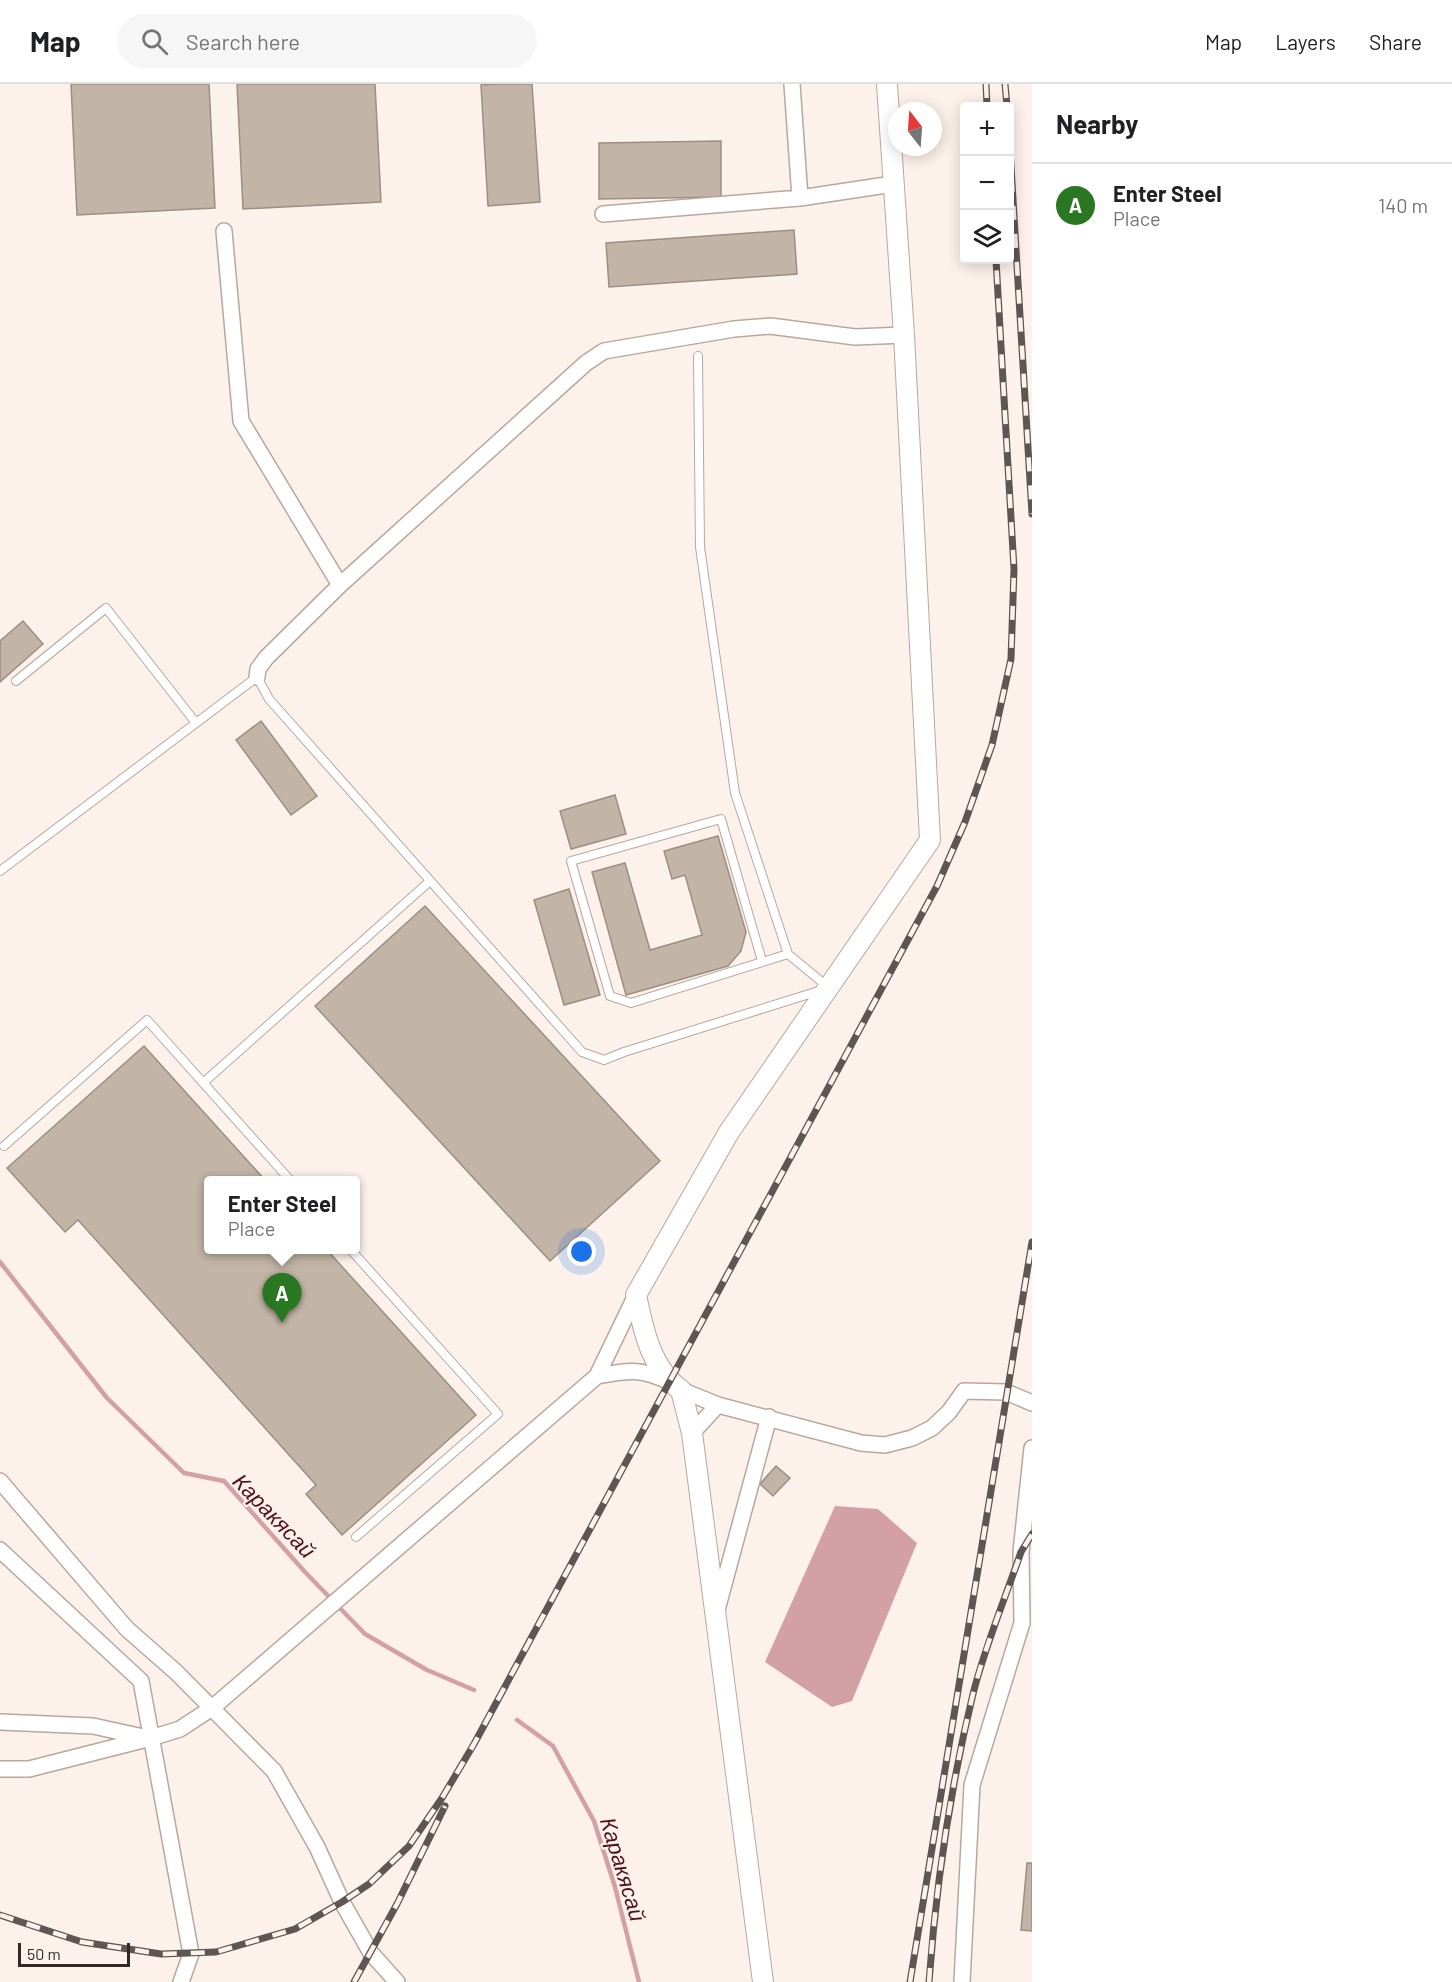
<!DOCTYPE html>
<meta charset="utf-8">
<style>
:root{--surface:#fff;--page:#f6f6f6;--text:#202124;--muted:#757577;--line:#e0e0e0;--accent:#297720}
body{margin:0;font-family:Barlow,sans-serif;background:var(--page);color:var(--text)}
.controls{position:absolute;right:18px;top:18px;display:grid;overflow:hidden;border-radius:6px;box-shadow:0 3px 15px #0003}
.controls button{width:54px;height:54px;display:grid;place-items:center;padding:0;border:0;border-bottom:2px solid var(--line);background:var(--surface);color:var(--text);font:30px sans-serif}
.compass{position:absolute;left:888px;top:18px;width:54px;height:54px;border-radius:50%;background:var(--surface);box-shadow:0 3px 15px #0003;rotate:343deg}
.scale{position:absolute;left:18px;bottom:15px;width:112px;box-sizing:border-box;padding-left:6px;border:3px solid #302925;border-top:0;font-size:16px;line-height:21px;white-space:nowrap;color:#302925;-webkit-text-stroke:4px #fdf2eb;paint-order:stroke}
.you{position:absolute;left:582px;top:1168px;width:21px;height:21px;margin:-15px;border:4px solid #fff;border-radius:50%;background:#1a73e8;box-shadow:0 0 0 9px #1a73e833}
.badge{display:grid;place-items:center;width:39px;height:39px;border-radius:50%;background:var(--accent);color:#fff;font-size:20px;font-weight:700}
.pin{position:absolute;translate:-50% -50px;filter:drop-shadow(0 2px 3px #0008)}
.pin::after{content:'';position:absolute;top:32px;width:21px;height:18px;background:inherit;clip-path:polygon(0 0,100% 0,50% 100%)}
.popup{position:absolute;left:204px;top:1092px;width:156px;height:78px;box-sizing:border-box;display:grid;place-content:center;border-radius:6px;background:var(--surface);filter:drop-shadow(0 2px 4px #0005);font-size:20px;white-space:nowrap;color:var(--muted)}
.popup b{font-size:22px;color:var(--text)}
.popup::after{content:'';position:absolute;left:50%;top:100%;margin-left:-12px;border:12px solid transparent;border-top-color:var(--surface)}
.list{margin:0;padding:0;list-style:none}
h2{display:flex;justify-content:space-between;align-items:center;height:78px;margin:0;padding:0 24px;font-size:26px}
h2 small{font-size:20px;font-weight:400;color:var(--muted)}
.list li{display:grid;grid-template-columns:39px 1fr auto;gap:18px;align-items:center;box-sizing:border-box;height:84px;padding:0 24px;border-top:2px solid var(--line)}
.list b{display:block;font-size:22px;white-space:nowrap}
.list p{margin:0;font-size:20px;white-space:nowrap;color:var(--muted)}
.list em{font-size:20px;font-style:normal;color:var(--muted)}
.icon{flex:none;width:33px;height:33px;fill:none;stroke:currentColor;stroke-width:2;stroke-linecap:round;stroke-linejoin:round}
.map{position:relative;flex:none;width:1032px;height:1898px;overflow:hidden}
header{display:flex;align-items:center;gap:36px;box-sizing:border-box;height:84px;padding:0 30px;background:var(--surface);border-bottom:2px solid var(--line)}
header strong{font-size:28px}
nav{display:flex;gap:33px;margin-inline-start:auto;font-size:21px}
.search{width:420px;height:54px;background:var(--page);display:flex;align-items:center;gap:15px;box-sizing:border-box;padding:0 21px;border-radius:33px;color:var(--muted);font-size:22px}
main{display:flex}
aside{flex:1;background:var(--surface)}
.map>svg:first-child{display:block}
.water{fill:#d3a1a5}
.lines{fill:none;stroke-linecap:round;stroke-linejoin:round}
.stream{stroke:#d3a1a5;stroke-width:4.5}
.building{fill:#c2b4a6;stroke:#9c8f82;stroke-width:1.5}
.service-casing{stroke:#b9a79d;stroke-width:10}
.minor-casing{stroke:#b9a79d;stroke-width:18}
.tertiary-casing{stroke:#b9a79d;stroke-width:22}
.service{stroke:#fff;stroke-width:8}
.minor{stroke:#fff;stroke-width:15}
.tertiary{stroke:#fff;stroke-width:20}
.rail-casing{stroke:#5e5652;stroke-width:7}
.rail{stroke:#fdf2eb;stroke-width:4.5;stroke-dasharray:14;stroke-linecap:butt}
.labels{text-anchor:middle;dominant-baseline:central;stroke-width:4.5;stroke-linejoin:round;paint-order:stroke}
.water-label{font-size:22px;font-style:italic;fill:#50131e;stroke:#fdf2eb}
</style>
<header>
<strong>Map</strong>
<div class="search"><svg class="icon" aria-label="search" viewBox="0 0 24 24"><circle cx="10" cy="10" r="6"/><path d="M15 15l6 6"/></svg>Search here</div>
<nav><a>Map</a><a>Layers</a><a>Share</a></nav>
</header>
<main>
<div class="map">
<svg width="1032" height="1898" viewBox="0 0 1032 1898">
<rect width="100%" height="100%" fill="#fdf2eb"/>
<path class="water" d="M835,1422L878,1425L917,1459L852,1617L832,1623L765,1578Z"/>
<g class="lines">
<path class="stream" d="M0,1178L107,1314L184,1389L224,1397L305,1488L365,1550L427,1586L474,1606
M517,1636L553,1662L594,1737L615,1803L639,1898"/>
</g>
<path class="building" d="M71,0H209L215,124L77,131Z
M237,0H375L381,118L243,125Z
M501,0H532L540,118L488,122L481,1Z
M721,57V113L599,115V59Z
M794,146L797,190L609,203L606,159Z
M23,537L43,560L0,598V557Z
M261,637L317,712L291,731L236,656Z
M615,711L626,750L571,765L560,727Z
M718,752L746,848L741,867L728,882L626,911L592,788L625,779L650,866L702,851L685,791L672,795L664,767Z
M569,805L600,911L564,921L534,816Z
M425,822L660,1077L550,1177L315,922Z
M144,962L265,1096H208V1166H327L476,1331L342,1451L306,1410L316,1401L78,1136L65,1148L7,1084Z
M776,1382L790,1394L773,1412L760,1400Z
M1027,1779H1032V1847L1021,1846Z"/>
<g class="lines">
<defs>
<path id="service" d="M698,272L700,463L735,709L788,870L828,903
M16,597L106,524L196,639
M0,787L257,593L269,615L582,968L604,976L624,968L822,906
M762,877L721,735L571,777L610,912L631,919L788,870
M203,999L430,797
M4,1062L147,936L290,1096
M351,1166L498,1330L356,1453"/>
<path id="minor" d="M792,0L800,114
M603,130L800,114L893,100
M224,147L241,337L340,501
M257,593L258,585L266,574L340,501L586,279L604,267L734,245L770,242L855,253L904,251
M597,1292C628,1286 641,1284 670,1298
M681,1306L718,1321L861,1359L885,1361L912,1354L932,1344L949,1328L964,1307L1006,1308L1032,1319
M692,1349L718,1321
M0,1397L127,1545L176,1588L274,1687L317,1763L342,1818L371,1869L397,1898
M0,1466L141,1597L191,1870L181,1898
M717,1526L769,1333
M0,1638L93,1642L148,1654
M0,1685H29L151,1654L180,1645L212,1624L597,1292L636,1211
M962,1898L972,1701L1022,1539L1021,1468L1032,1364"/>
<path id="tertiary" d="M763,1898L692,1349L681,1306C651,1285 643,1245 636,1211L729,1048L930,756L904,251L887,0"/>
</defs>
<use href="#service" class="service-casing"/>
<use href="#minor" class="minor-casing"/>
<use href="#tertiary" class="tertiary-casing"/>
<use href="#service" class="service"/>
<use href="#minor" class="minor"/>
<use href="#tertiary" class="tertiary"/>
<defs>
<path id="rail" d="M986,0L987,22
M1005,0L1007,22
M1010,66L1032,430
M0,1831L82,1858L161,1870L216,1868L295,1845L342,1818L369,1800L409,1762L442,1714L474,1660L937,802L965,738L992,661L1011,575L1014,485L996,176
M354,1898L397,1820L445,1722
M910,1898L1032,1158
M929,1898C936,1801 950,1705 973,1610C985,1562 1005,1515 1021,1468L1032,1450"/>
</defs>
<use href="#rail" class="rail-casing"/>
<use href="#rail" class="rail"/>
</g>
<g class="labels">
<g class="water-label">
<text transform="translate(275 1431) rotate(46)">Каракясай</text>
<text transform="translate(624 1785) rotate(73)">Каракясай</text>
</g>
</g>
</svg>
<div class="controls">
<button>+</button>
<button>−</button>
<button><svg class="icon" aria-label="layers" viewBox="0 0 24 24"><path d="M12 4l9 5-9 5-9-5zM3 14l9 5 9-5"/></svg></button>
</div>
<svg class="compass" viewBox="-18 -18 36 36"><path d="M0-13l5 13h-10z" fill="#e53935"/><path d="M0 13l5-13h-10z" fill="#757577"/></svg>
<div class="scale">50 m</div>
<div class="you"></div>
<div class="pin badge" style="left:282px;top:1239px">A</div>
<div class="popup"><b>Enter Steel</b>Place</div>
</div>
<aside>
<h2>Nearby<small></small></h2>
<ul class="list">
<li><span class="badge">A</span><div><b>Enter Steel</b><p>Place</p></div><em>140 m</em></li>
</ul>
</aside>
</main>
